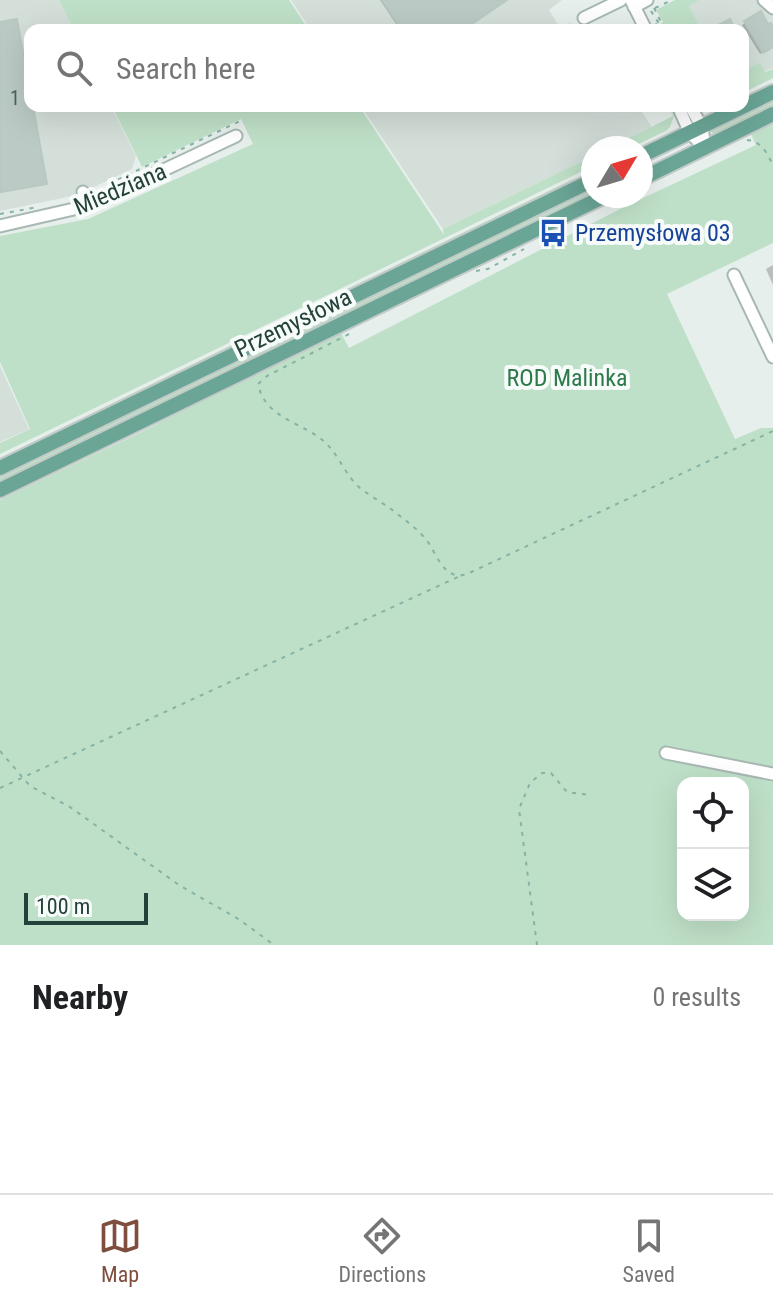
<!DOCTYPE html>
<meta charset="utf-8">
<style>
:root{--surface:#fff;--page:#f2f2f2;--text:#202124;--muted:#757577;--line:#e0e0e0;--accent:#7f4e3f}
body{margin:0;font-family:"Roboto Condensed",sans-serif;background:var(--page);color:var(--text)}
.controls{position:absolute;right:24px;bottom:24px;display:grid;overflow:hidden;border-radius:16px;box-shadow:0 8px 32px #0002}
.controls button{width:72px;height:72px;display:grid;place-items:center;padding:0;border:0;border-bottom:2px solid var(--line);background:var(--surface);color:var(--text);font:40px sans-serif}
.compass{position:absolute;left:581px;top:136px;width:72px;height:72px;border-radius:50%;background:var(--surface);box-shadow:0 8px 32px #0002;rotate:52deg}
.scale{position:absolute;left:24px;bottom:20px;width:124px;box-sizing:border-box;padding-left:8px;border:4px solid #24423a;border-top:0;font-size:22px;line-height:28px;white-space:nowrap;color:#24423a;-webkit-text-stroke:6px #f7fbf9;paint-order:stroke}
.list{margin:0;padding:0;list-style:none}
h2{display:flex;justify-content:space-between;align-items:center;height:104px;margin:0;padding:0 32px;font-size:34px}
h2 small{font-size:26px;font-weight:400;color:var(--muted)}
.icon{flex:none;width:44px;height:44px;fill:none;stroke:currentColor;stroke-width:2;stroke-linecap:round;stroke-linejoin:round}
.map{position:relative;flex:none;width:773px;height:945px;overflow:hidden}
.search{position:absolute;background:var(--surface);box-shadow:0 8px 32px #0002;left:24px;right:24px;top:24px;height:88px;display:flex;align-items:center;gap:20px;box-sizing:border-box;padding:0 28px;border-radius:16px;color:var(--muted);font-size:30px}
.sheet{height:248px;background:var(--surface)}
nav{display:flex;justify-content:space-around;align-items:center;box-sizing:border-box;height:112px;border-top:2px solid var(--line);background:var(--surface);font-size:22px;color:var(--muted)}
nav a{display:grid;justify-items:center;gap:4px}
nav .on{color:var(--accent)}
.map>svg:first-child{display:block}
.built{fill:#d4dfda}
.green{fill:#bfe0c8;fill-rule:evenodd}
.shadow{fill:#0003}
.building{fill:#bbcac4;stroke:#b8c9c2;stroke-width:2}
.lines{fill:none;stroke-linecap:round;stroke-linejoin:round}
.minor-casing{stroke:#a8b8b2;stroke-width:15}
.major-casing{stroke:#c2cac8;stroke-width:18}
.path{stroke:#86b3a5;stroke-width:2;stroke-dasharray:4 6;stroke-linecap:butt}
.minor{stroke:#fff;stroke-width:11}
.major{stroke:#6aa596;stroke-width:14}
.labels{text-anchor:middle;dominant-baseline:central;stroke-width:8;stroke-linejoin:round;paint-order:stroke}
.number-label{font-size:20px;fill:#4a645c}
.street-label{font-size:24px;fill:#24423a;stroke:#f7fbf9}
.transit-label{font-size:24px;fill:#164399;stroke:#f7fbf9;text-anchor:start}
.park-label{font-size:24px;fill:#2d7a4b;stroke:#f7fbf9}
</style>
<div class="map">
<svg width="773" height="945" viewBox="0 0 773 945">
<rect width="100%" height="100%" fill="#e6efeb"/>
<path class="built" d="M0,0H59L74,30H30V106H111L136,156L132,169L77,195L0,211Z
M291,0H562L549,10L560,28L570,23L575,30H311Z
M676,0H773V68L743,79V30H679Z
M361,106H638L652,127L610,148H593V156L443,229Z
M0,366L29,429L0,442Z"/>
<path class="green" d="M59,0H289L309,30H74Z
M675,0H699L689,6L700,27L693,30H665L661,24L663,22L656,10Z
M760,63L765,72L773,69V78L743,93V71Z
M773,98V108L717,135L713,134L711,131L712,129Z
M112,106H359L444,235L443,229L593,156V166L0,454V443L30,429L0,362V236L88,219L253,144L241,119L142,167Z
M668,106L674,116L670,127L666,131L630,148H610L673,116Z
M773,121V243L667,294L735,439L761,428H773V945H0V500L139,433L340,331L349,348L624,207L756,145L750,132ZM683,783H743V915H683Z
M573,179L565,187L0,462V458Z
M593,186V195L0,484V474Z"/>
<path class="shadow" d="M380,0H505L461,30H400Z
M15,21L31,106L2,191L0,182V24Z
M745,23L773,36V46L760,54L742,25Z
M773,265V285L766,269Z"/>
<path class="building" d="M382,0H507L463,30H402Z
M761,11L768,24L771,23L773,27V47L763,53L744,21Z
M17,19L30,90V106H33L47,184L1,192L0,22Z
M730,19L735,30H708Z"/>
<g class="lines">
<defs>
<path id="minor" d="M631,0L646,30
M764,0L773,8
M634,7L647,0
M584,18L621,0
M678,106L690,133L705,148
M690,106L702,127L705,148
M83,192L87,206
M0,226L87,206L236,136
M734,275L773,357
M666,753L773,774"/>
<path id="major" d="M641,156L773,92
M641,179L773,114
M0,468L593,180
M0,490L605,196"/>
</defs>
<use href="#minor" class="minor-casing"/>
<use href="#major" class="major-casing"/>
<path class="path" d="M654,8L661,22L655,25L657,30
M655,8L672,0
M651,11L663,30
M747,140C761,141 767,153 773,165
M109,184L240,121
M0,214L38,207
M476,271L488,269L524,249
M349,334L267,376L258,384C265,419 303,422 326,443C339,456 346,476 360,488C369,495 381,502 391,509C402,518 414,526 424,537C437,551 442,582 467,574L773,431
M0,751L30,786L70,807L179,885L240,920L274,945
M0,788L460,576
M537,945L519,809L530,783L542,773H551L567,792L590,795"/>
<use href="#minor" class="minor"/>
<use href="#major" class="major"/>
</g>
<defs>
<symbol id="bus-bare" viewBox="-9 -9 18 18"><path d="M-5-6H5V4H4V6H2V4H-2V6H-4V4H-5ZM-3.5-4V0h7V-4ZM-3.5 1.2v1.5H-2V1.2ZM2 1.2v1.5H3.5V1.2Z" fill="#1a4fb4" stroke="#f7fbf9" stroke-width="2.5" paint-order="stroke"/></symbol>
</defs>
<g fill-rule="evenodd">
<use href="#bus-bare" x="533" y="213" width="40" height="40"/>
</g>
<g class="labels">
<g class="number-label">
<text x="15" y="98">1</text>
</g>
<g class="street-label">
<text transform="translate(120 189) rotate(-23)">Miedziana</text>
<text transform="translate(293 323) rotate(-26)">Przemysłowa</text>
</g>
<g class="transit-label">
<text x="575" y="233">Przemysłowa 03</text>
</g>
<g class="park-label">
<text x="567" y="378">ROD Malinka</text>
</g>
</g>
</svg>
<div class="controls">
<button><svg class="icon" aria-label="locate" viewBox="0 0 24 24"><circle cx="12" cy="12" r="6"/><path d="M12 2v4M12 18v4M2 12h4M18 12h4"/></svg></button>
<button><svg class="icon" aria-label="layers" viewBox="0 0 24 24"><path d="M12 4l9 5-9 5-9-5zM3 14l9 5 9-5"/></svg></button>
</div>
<svg class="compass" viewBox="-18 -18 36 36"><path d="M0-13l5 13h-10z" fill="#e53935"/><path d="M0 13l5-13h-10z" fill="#757577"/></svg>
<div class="scale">100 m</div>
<div class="search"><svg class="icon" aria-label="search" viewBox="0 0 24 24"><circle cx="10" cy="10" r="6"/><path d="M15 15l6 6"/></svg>Search here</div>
</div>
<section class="sheet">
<h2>Nearby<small>0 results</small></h2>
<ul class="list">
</ul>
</section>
<nav>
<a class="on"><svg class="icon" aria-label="map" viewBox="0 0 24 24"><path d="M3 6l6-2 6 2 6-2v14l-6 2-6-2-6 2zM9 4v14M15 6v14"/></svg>Map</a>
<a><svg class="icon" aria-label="directions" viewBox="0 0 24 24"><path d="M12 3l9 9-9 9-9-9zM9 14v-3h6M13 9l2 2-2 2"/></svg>Directions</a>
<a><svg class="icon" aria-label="saved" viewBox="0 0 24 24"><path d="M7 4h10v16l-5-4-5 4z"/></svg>Saved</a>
</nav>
